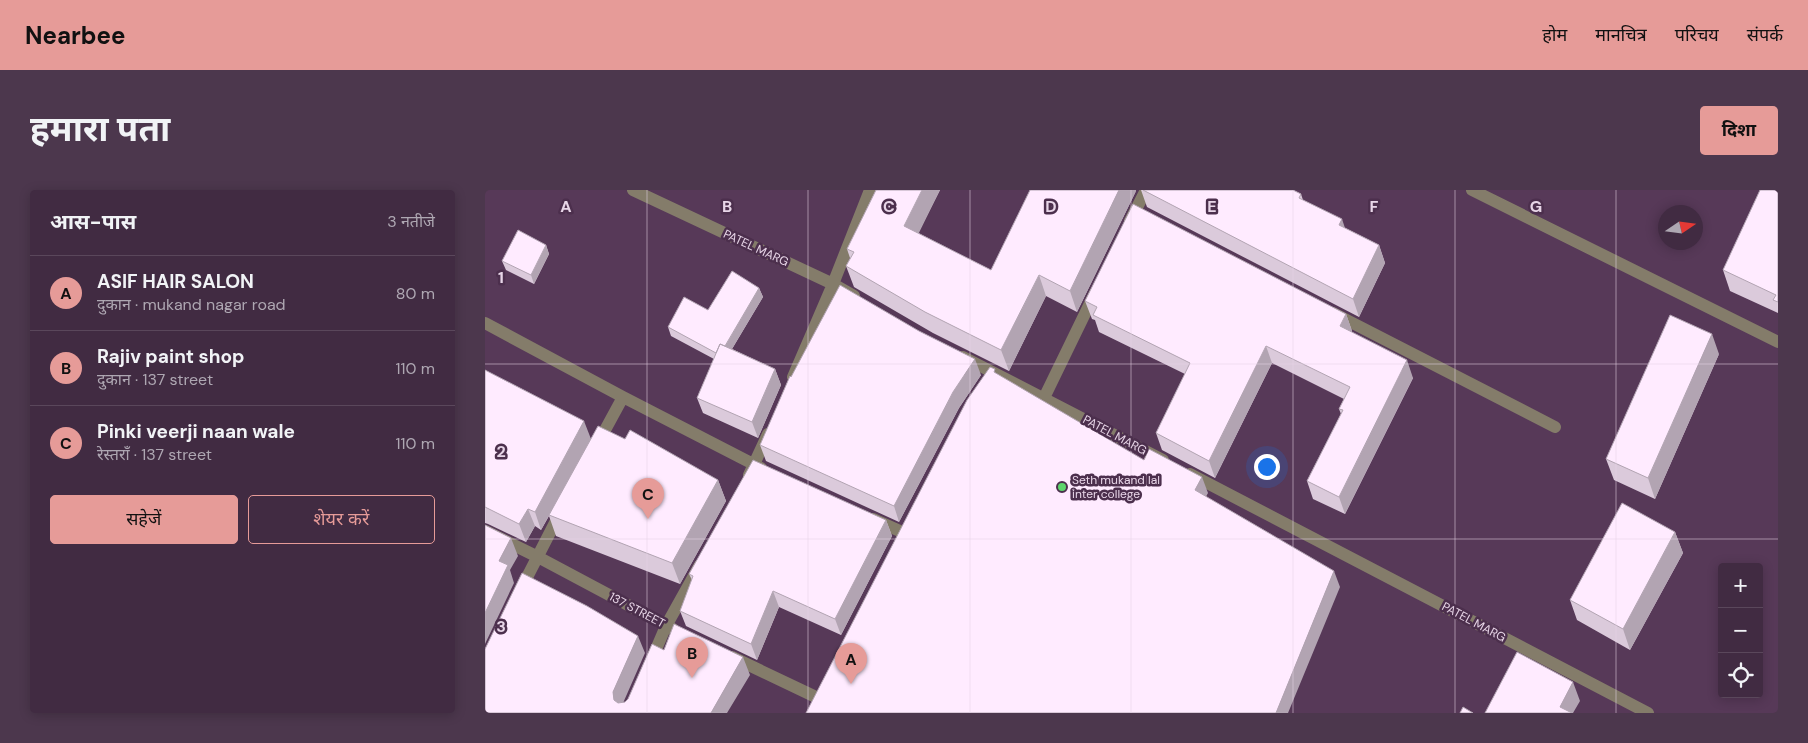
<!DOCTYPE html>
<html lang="hi">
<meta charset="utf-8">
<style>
:root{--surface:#412b42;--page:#4c374d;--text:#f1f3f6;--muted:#aea7b2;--line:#5a475b;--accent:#e69b98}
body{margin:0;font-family:"DM Sans","Noto Sans Devanagari",sans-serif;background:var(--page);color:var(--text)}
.controls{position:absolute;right:15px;bottom:15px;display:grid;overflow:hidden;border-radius:5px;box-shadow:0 2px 12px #0003}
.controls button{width:45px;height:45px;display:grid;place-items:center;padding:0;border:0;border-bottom:1px solid var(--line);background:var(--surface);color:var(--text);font:25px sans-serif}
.compass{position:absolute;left:1173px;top:15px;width:45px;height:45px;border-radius:50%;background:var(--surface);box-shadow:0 2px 12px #0003;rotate:77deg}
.you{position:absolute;left:781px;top:276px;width:18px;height:18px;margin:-12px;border:4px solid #fff;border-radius:50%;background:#1a73e8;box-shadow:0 0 0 8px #1a73e833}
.badge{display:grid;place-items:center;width:32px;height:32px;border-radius:50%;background:var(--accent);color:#111;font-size:16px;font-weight:700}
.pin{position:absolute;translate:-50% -41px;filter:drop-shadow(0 1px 2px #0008)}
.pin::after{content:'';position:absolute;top:26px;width:18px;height:15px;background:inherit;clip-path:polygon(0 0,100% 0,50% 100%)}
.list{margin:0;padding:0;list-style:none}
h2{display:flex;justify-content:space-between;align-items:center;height:65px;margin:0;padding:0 20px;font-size:21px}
h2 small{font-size:16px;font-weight:400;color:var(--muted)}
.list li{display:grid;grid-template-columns:32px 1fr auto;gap:15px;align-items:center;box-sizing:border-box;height:75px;padding:0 20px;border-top:1px solid var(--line)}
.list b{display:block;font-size:19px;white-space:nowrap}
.list p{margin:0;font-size:16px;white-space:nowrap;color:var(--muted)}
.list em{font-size:16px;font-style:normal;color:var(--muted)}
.actions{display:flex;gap:10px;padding:15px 20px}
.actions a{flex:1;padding:11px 0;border:1px solid var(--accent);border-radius:5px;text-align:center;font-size:18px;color:var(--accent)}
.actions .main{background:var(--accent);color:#111}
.icon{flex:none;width:28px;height:28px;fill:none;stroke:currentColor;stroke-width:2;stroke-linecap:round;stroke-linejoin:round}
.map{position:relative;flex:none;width:1293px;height:523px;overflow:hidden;border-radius:5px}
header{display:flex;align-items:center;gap:30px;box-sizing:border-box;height:70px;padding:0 25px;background:var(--accent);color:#111}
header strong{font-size:24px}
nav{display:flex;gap:28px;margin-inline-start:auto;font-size:18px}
.intro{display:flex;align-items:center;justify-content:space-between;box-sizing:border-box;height:120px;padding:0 30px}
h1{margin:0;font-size:35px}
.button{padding:12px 22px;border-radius:5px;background:var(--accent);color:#111;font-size:18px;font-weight:700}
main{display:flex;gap:30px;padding:0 30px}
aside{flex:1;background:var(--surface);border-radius:5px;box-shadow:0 2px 12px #0003}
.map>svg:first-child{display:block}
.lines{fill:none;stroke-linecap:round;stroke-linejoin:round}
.minor{stroke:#847c6a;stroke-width:12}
.wall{fill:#dbcadb}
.shaded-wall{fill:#b2a4b2}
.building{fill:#ffebff;stroke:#b2a4b2}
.grid{fill:none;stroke:#e8d6e8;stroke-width:1;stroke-opacity:0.55}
.poi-dot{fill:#5dd56c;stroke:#4c2f4d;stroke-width:2}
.labels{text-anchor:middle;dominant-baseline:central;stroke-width:5;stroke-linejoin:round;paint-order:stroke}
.street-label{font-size:12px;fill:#e8d6e8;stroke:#4c2f4d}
.poi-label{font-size:12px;fill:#e8d6e8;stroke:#4c2f4d;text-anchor:start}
.grid-label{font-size:16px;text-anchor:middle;font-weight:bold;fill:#e8d6e8;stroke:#4c2f4d;stroke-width:5;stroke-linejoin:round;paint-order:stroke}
</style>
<header>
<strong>Nearbee</strong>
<nav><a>होम</a><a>मानचित्र</a><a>परिचय</a><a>संपर्क</a></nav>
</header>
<div class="intro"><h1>हमारा पता</h1><a class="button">दिशा</a></div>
<main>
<aside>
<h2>आस-पास<small>3 नतीजे</small></h2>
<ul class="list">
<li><span class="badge">A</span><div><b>ASIF HAIR SALON</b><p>दुकान · mukand nagar road</p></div><em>80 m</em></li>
<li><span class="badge">B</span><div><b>Rajiv paint shop</b><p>दुकान · 137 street</p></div><em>110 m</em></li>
<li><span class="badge">C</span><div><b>Pinki veerji naan wale</b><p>रेस्तराँ · 137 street</p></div><em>110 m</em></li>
</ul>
<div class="actions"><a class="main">सहेजें</a><a>शेयर करें</a></div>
</aside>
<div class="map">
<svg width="1293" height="523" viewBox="0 0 1293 523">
<rect width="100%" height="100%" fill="#573958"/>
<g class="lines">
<path class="minor" d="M148,0L348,94L369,106
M987,0L1293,152
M645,31L661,0
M848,123L1070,237
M0,133L138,207L276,278
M478,167L678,270
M308,187L348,94L385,0
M559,208L610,103
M113,253L138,207
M705,284L1163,523
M264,285L283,244
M388,329L417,342
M0,341L51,366L188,439
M36,399L76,321
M247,467L333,508
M166,471L181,436L215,375"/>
</g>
<path class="wall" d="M391,0H455L433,43L506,80L651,1L592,122L561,106L524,181L448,143L369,97L361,76L365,68L362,59Z
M656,0H808L816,4L818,10L860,38L894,55L900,73L874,127L662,17Z
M1293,0V123L1245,101L1238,80Z
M61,55L64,64L49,94L21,80L17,71Z
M274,98L278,107L247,159L290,179L296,195L273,248L218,223L212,208L229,169L186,146L183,137Z
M600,111L861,124L867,141V142L928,188L860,324L828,309L822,291L856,224L854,219L859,209L787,173L730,288L677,260L671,243L700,184L614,142L610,130L607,129Z
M1234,164L1170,309L1129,290L1121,269Z
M0,180L106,249H140L233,290L241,311L195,394L71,346L64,326L56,340L50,336L41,352L3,334L0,333Z
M496,185L474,218L414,332L281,271L275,255L306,187Z
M401,330L407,346L356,445L294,417L272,470L201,436L195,421L207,390L204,384Z
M1190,342L1198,363L1145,460L1092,430L1085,410Z"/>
<path class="shaded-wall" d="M437,0H455L427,57L419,36Z
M634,0H651V1L592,122L585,101Z
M857,29L863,47L854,35Z
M61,55L64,64L49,94L46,85Z
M894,55L900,73L874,127L868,109Z
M554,85L561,106L524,181L516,160Z
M274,98L278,107L238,174L235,165Z
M861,124L867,141L861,154L855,136Z
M1227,144L1234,164L1170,309L1163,288Z
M781,156L787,173L730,288L724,271Z
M490,169L496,185L474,218L414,332L409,316L468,202Z
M922,170L928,188L860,324L854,307Z
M290,179L296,195L273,248L267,232Z
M99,231L106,249L56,340L50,322Z
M717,287L723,303L716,316L710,300Z
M233,290L241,311L195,394L187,373Z
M43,319L50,336L41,352L34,334Z
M401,330L407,346L356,445L350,429Z
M1190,342L1198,363L1145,460L1138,439Z
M26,348L33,366L25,380L29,393L0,454V423L14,371Z
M849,381L855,397L803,523H791Z
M288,401L294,417L272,470L266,454Z
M153,446L160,463L135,520L129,510L128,502Z
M258,467L265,485L242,523H226Z
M1088,492L1095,511L1088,523H1078L1075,517Z"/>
<path class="building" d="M391,0H437L419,36L506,80L545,0H634L585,101L554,85L516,160L440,122L361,76L369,62L362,59Z
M658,0H808L816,4L814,8L857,29L854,35L894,55L868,109Z
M1275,0H1293V112L1288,110L1291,105L1238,80Z
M648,14L861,124L855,136L922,170L854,307L822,291L858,220L854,219L865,197L781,156L724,271L671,243L705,173L608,125L612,117L600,111Z
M33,40L61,55L46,85L17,71Z
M247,81L274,98L240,156L235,154L231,163L183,137L199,107L223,120Z
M355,95L434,141L490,169L468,202L409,316L275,255L305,186L306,187Z
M1185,125L1227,144L1163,288L1121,269Z
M235,154L290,179L267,232L212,208Z
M505,177L510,179L509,182L659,270L664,259L717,287L710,300L849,381L791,523H321L482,210Z
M0,180L99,231L50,322L43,319L34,334L0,317Z
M113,236L140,249L145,240L233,290L187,373L64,325Z
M268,270L401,330L350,429L288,401L266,454L195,421L208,386L204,384Z
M1137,313L1190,342L1138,439L1085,410Z
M0,335L26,348L14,371L23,375L0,423Z
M37,383L102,416L153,446L128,502L129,510L133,513L140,512L143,509L167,454L179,460L189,434L258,467L226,523H0V459Z
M1032,462L1088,492L1075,517L1087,523H1000Z
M978,517L988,523H975Z"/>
<path class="grid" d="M162,0V523M323,0V523M485,0V523M646,0V523M808,0V523M970,0V523M1131,0V523M0,174H1293M0,349H1293"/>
<circle class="poi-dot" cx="577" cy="297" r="5"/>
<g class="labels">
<g class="street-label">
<text transform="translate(271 58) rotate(25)">PATEL MARG</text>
<text transform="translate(630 245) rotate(28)">PATEL MARG</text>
<text transform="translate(152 420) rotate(28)">137 STREET</text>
<text transform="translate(989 432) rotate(28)">PATEL MARG</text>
</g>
<g class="poi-label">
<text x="587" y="290">Seth mukand lal<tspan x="587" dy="14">inter college</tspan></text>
</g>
</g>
<g class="grid-label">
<text x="81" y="22">A</text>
<text x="242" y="22">B</text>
<text x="404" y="22">C</text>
<text x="566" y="22">D</text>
<text x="727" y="22">E</text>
<text x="889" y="22">F</text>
<text x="1051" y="22">G</text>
<text x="16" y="93">1</text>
<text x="16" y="267">2</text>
<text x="16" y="442">3</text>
</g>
</svg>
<div class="controls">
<button>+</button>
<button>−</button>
<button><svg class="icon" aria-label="locate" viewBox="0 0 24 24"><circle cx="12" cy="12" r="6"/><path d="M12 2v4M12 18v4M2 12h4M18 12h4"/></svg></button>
</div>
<svg class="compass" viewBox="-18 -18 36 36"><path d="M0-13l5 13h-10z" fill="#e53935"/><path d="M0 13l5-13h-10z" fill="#aea7b2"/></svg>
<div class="you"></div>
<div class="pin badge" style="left:366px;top:494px">A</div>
<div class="pin badge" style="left:207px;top:488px">B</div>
<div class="pin badge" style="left:163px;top:329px">C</div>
</div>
</main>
